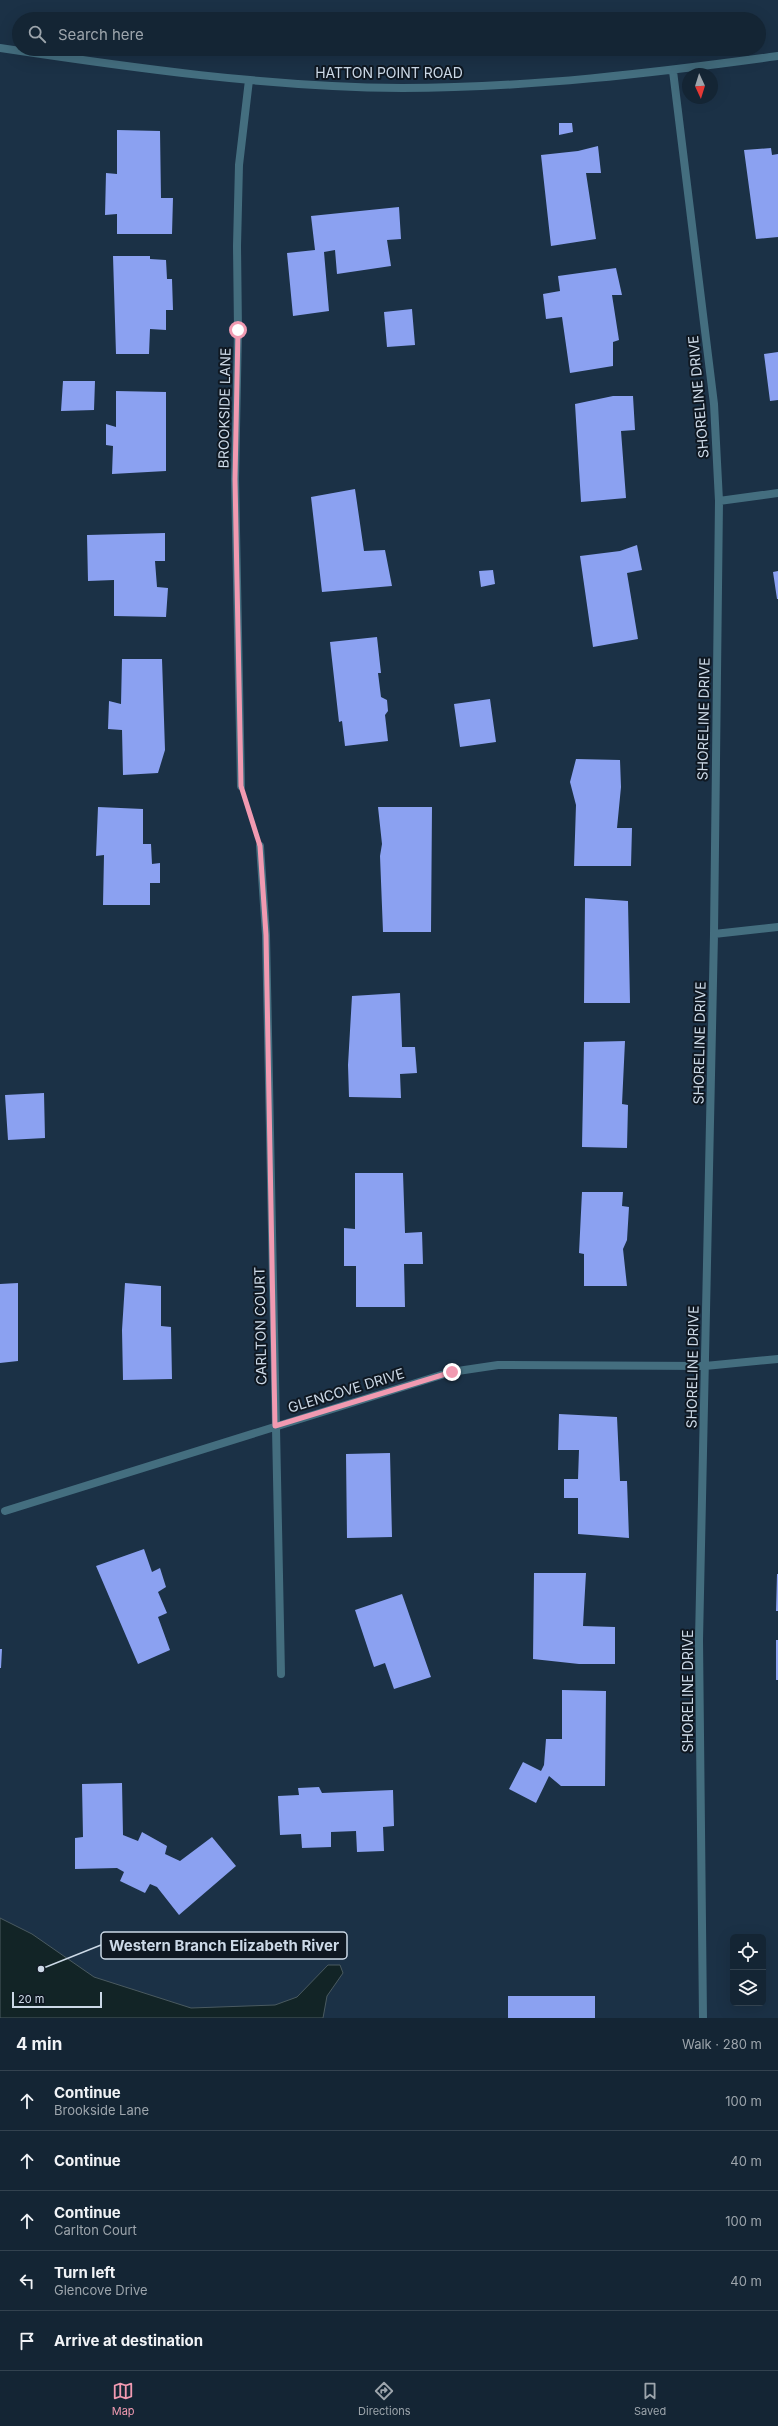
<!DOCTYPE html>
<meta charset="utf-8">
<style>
:root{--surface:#142534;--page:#213140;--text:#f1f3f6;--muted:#9da5ac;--line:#33424f;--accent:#f19ab1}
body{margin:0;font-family:Inter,sans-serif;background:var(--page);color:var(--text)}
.controls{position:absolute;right:12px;bottom:12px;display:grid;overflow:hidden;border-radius:6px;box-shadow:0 4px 16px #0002}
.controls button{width:36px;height:36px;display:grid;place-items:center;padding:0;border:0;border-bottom:1px solid var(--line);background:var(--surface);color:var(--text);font:20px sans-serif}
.compass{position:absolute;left:682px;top:68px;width:36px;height:36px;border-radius:50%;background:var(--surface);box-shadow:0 4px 16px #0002;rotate:176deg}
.scale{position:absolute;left:12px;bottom:10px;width:90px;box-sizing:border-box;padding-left:4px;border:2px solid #ccd9e7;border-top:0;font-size:11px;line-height:14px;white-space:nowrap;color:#ccd9e7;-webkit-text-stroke:3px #0f1822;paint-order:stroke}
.stop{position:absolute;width:12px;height:12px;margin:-9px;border:3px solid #f19ab1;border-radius:50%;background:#fff}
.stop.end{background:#f19ab1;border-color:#fff;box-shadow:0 1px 4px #0008}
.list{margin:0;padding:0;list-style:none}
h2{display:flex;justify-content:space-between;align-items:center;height:52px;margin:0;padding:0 16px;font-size:17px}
h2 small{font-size:13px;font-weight:400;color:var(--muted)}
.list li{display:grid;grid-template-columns:26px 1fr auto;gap:12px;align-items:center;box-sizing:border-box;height:60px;padding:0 16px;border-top:1px solid var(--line)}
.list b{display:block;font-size:15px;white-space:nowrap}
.list p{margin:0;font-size:13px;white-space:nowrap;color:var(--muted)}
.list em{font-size:13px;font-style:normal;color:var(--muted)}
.icon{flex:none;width:22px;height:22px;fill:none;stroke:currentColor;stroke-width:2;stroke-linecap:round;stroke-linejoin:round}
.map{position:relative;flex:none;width:778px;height:2018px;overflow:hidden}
.search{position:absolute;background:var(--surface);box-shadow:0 4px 16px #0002;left:12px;right:12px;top:12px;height:44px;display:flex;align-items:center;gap:10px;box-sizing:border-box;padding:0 14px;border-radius:22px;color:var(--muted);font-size:15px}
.sheet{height:352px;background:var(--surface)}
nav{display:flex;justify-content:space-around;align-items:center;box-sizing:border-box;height:56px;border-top:1px solid var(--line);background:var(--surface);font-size:11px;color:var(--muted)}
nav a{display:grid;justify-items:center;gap:2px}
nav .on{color:var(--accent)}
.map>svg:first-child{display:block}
.water{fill:#122426;stroke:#4a5a60}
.building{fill:#8ba1f1}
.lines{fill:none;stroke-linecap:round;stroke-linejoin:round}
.path{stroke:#637588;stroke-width:2.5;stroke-dasharray:3 3;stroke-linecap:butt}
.minor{stroke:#446e7f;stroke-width:8}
.route{stroke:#f19ab1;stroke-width:5}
.labels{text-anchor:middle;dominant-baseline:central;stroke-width:4;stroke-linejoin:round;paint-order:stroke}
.street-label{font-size:14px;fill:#ccd9e7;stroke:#0f1822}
.leader{fill:none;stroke:#ccd9e7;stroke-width:1.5}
.callout-dot{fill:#ccd9e7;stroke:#0f1822;stroke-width:1.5}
.callout{fill:#0f1822;stroke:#ccd9e7;stroke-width:1.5}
.callout-label{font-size:15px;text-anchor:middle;font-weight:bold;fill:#ccd9e7}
</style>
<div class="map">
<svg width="778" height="2018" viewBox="0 0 778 2018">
<rect width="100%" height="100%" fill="#1b3146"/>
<path class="water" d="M0,1918L32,1934L94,1977L191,2008L275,2005L297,1997L328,1965H340L343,1973L327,1996L323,2018H0Z"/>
<path class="building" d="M559,123H572L573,132L559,135Z
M117,130L160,131L161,198H173L172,234H117V214L105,215L106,173L117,174Z
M598,146L601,173H586L596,239L551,246L541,155L578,151Z
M771,148L772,155L778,154V237L756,239L744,150Z
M399,207L401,239L387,240L391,266L337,274L335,250L324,252L329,311L293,316L287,253L315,250L311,216Z
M113,256H150V259L166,260L167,279H172L173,310H166V330L150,329L149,354H116Z
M616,268L622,295H612L619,340L613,342V366L570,373L562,317L546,319L543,294L560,291L558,276Z
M412,309L415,345L387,347L384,312Z
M778,352V400L770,401L764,354Z
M63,381H95L94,410L61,411Z
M116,391L166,392V471L112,474L113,446L106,445V424L116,427Z
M613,396H633L635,430L621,431L626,498L581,502L575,404Z
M355,489L364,551L385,550L392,586L322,592L311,497Z
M165,533V561H155L157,587L168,588L166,617L114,616V580L88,581L87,535Z
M637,545L642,570L627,573L638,639L593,647L580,556L620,551Z
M493,570L495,584L481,587L479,571Z
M778,571V599H777L773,572Z
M377,637L381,673H378L381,697L387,700L388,711L385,715L388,741L345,746L342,721L339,722L330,642Z
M122,659H162L165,750L158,773L123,775L122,730L108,729L109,701L121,704Z
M490,699L496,742L460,747L454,704Z
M576,759L620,760L621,787L617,828H632L631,866H574L576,805L570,782Z
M98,807L143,809V844H151L152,864L160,863V883H150V905H103L104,855L96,856Z
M378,807H432L431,932H383L380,856L382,844Z
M585,898L628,901L630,1003H584Z
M400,993L402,1047H415L417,1073L400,1074L401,1098L349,1097L348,1065L352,996Z
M625,1041L622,1104L628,1105L627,1148L582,1147L584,1042Z
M44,1093L45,1138L8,1140L5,1095Z
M355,1173H403L405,1233L422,1232L423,1264H404L405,1307H356V1266H344V1228L355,1229Z
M582,1192H623L622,1206L629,1207L627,1240L623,1249L627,1286H584V1254L579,1253Z
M18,1283V1361L0,1363V1284Z
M125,1283L161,1286V1326L171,1327L172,1379L123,1380L122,1330Z
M559,1414L617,1417L620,1481H627L629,1538L578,1534V1498H564V1479H578L579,1450H558Z
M390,1453L392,1537L347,1538L346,1454Z
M144,1549L152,1572L160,1568L166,1587L158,1592L167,1613L158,1617L170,1650L138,1664L96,1566Z
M534,1573H586L583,1626L615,1627V1664H579L533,1659Z
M777,1574H778V1611H776Z
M402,1594L431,1677L394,1689L385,1663L374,1667L355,1610Z
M776,1640H778V1680H776Z
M0,1649H2L1,1668H0Z
M562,1690L606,1691L605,1786H561L549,1776L536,1803L509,1789L523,1762L541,1771L544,1765L546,1739H562Z
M122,1783L123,1835L138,1841L142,1832L167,1846L165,1854L180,1861L212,1837L236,1866L179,1915L157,1887L150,1884L145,1893L120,1881L124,1872L117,1868L75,1869V1838L83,1837L82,1784Z
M319,1787L322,1793L393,1790L394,1826L383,1827L384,1851L357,1852L356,1831L331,1832V1847L302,1848L301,1834L280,1835L278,1796L299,1795L298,1788Z
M508,1996H595V2018H508Z"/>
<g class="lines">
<path class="path" d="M247,804L254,828"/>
<path class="minor" d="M0,48C133,68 268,87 402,88C528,88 654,73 778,56
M673,71L714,404L719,501L714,934L699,1640L703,2018
M719,501L778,493
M241,786L235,479L238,330L237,246L239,165L249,80
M260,846L266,935L281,1674
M714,934L778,927
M5,1511L451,1372L498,1365L705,1366L778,1359"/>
</g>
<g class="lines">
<path class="route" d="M238,330L235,479L241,786L260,846L266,935L275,1426L452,1372"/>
</g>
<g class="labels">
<g class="street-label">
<text x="389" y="72">HATTON POINT ROAD</text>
<text transform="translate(698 397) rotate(-95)">SHORELINE DRIVE</text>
<text transform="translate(224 408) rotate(-89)">BROOKSIDE LANE</text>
<text transform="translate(703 719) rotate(-89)">SHORELINE DRIVE</text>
<text transform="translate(699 1043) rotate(-89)">SHORELINE DRIVE</text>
<text transform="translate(260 1326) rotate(-91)">CARLTON COURT</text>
<text transform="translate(692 1367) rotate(-89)">SHORELINE DRIVE</text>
<text transform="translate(346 1390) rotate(-17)">GLENCOVE DRIVE</text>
<text transform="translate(687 1691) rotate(-90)">SHORELINE DRIVE</text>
</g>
</g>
<path class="leader" d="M41 1969L101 1945"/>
<circle class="callout-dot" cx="41" cy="1969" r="4"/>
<rect class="callout" x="101" y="1932" width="246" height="27" rx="4"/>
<g class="callout-label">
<text x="224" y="1951">Western Branch Elizabeth River</text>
</g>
</svg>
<div class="controls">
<button><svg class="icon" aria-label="locate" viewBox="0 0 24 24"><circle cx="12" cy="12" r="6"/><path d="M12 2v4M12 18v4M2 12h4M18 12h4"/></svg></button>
<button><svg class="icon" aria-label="layers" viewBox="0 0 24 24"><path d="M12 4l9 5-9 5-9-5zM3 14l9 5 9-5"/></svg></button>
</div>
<svg class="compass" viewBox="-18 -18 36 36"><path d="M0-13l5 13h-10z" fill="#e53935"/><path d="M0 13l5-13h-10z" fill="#9da5ac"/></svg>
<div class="scale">20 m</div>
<div class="stop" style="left:238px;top:330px"></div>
<div class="stop end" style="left:452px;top:1372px"></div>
<div class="search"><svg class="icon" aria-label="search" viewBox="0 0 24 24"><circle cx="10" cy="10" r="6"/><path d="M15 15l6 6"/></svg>Search here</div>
</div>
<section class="sheet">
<h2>4 min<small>Walk · 280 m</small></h2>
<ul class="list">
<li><svg class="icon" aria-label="ahead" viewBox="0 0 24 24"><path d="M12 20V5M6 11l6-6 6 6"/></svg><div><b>Continue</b><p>Brookside Lane</p></div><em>100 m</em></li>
<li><svg class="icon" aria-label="ahead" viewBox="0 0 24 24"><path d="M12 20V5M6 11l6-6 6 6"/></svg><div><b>Continue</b></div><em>40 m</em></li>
<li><svg class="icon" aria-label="ahead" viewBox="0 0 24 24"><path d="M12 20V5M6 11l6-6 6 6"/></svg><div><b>Continue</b><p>Carlton Court</p></div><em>100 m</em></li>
<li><svg class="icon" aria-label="left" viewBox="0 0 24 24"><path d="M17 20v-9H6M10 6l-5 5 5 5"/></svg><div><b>Turn left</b><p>Glencove Drive</p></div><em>40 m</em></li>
<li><svg class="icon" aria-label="arrive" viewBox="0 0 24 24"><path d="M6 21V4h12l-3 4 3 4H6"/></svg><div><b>Arrive at destination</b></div></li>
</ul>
</section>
<nav>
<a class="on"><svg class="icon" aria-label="map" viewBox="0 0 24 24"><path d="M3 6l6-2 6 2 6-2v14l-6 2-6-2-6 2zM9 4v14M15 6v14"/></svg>Map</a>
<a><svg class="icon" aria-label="directions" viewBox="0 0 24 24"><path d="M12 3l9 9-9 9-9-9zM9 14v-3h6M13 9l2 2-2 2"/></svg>Directions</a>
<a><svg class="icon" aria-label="saved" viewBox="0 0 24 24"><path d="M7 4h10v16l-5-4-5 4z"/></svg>Saved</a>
</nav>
